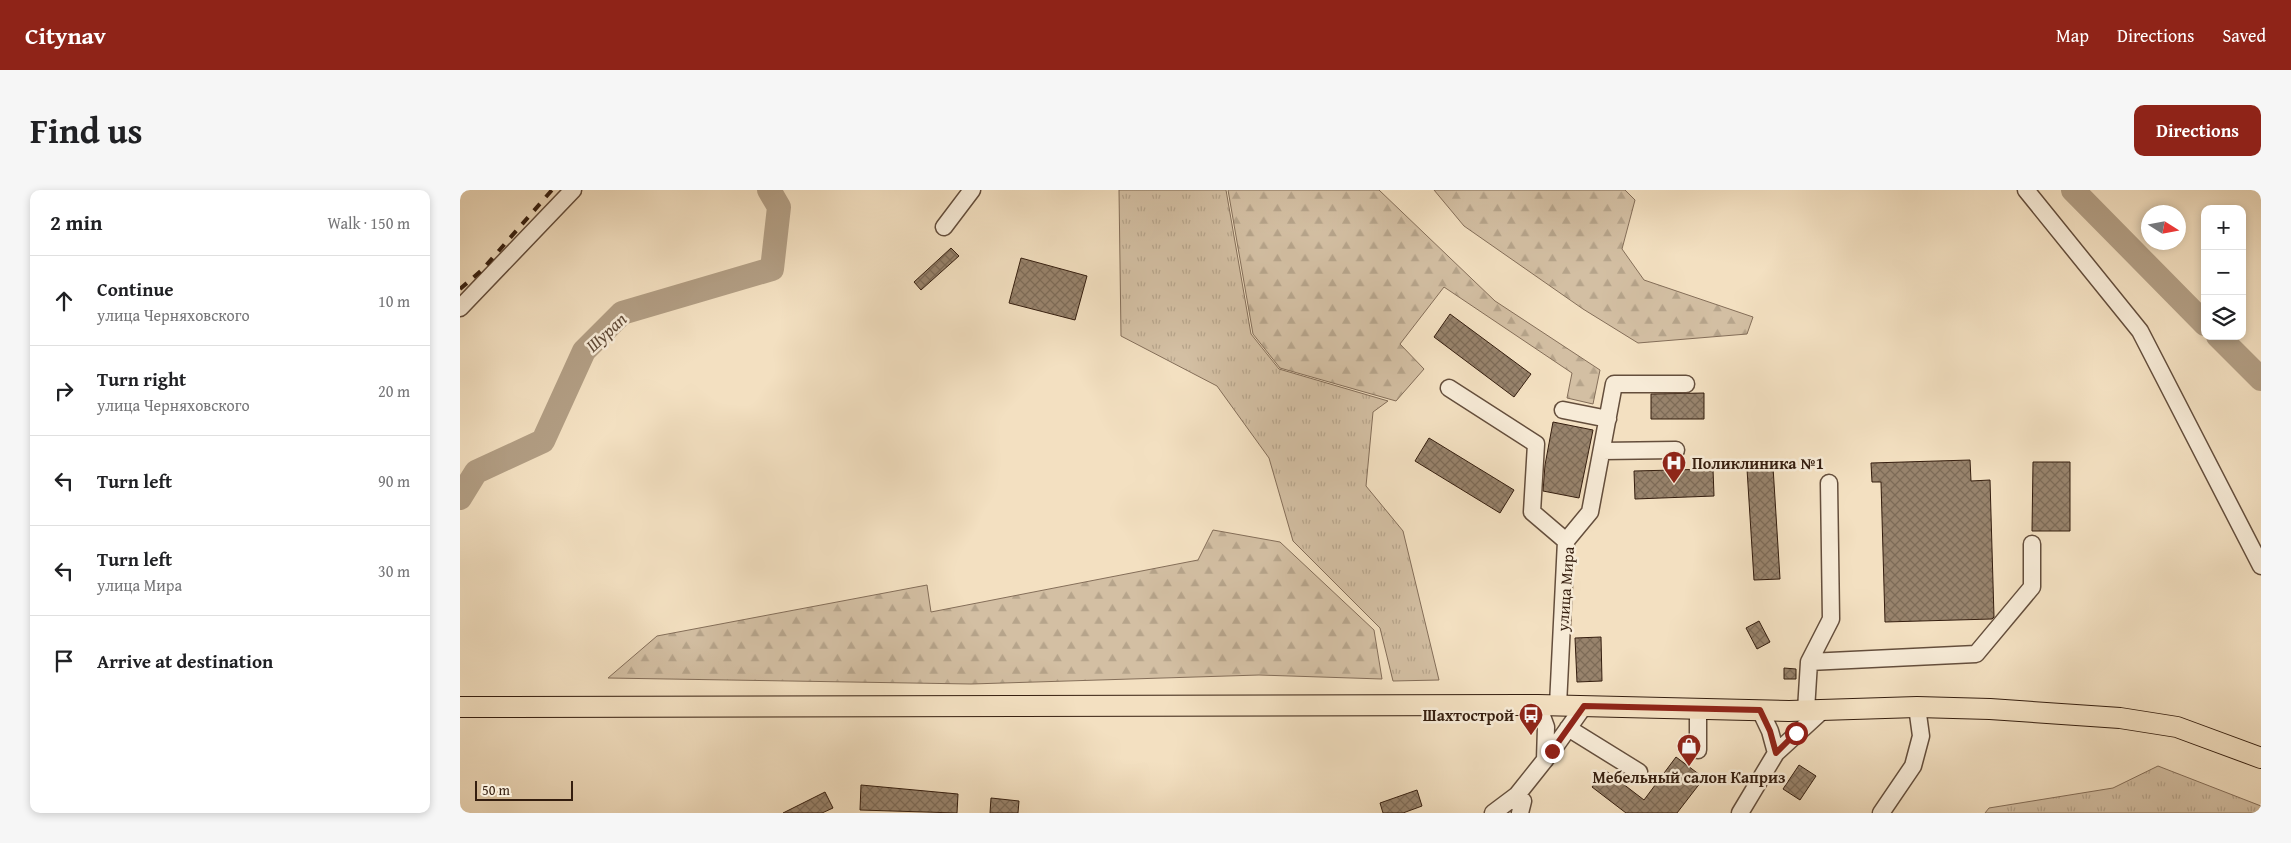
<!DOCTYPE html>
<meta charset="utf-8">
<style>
:root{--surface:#fff;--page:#f6f6f6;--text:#202124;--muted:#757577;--line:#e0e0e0;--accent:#8f2418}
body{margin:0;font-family:"Gentium Book Plus",serif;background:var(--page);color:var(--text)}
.controls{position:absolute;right:15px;top:15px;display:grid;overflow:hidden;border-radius:10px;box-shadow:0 2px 8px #0003}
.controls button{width:45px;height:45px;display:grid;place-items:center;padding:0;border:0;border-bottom:1px solid var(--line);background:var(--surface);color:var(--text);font:25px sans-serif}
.compass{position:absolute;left:1681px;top:15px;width:45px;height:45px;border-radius:50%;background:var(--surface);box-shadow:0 2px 8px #0003;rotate:101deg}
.scale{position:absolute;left:15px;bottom:12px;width:98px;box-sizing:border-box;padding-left:5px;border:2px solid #351e0f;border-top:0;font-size:14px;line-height:18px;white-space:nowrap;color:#351e0f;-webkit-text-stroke:4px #f7ebd7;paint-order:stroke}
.stop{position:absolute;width:15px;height:15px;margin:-11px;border:4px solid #8f2418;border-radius:50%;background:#fff}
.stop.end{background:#8f2418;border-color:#fff;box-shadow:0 1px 5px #0008}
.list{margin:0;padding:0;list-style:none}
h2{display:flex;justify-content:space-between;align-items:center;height:65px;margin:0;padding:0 20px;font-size:21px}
h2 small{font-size:16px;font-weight:400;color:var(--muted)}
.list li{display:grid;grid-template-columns:32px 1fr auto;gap:15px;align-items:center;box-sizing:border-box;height:90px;padding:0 20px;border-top:1px solid var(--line)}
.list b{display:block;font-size:19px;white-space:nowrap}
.list p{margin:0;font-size:16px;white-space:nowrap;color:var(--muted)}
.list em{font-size:16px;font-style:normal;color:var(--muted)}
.icon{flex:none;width:28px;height:28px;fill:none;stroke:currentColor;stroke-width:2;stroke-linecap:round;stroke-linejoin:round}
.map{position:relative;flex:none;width:1801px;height:623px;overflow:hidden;border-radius:10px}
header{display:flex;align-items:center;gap:30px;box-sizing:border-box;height:70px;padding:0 25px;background:var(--accent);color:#fff}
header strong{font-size:24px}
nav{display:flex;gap:28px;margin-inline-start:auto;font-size:18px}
.intro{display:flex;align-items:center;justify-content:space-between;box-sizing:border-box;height:120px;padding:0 30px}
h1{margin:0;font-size:35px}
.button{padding:12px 22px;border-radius:10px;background:var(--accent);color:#fff;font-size:18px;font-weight:700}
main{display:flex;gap:30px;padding:0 30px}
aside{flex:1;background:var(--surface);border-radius:10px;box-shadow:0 2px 8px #0003}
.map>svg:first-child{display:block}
.grass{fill:url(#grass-tufts);stroke:#846e59}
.forest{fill:url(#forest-firs);stroke:#846e59}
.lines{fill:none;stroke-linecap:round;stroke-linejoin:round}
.river{stroke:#b29e84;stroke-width:24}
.building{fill:url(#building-cross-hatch);stroke:#351e0f}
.minor-casing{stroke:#644e3c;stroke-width:19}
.major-casing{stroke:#351e0f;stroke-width:22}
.minor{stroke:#f7ebd7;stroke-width:16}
.major{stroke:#f3e0c1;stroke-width:20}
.rail{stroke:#351e0f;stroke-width:4;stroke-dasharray:9 9;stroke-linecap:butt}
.route{stroke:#8f2418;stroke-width:6}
.labels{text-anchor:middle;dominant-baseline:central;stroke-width:5;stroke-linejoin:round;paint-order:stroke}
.poi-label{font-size:16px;font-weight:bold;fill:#351e0f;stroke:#f7ebd7;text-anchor:start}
.street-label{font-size:16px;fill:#351e0f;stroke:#f7ebd7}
.water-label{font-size:18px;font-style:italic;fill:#614b38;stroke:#f7ebd7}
</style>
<header>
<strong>Citynav</strong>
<nav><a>Map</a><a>Directions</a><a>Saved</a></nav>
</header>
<div class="intro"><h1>Find us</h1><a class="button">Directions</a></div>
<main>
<aside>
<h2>2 min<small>Walk · 150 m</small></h2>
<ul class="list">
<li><svg class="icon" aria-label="ahead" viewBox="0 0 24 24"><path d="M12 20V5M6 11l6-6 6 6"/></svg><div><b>Continue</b><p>улица Черняховского</p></div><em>10 m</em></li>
<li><svg class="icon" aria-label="right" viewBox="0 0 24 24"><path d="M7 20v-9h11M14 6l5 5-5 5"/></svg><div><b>Turn right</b><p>улица Черняховского</p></div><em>20 m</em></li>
<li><svg class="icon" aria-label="left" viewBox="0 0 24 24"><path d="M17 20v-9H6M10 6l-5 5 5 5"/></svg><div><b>Turn left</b></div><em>90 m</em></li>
<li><svg class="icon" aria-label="left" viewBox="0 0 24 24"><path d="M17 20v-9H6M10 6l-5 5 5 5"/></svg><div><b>Turn left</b><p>улица Мира</p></div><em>30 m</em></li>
<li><svg class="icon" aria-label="arrive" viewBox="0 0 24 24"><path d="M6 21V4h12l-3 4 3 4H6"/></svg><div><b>Arrive at destination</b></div></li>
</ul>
</aside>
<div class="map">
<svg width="1801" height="623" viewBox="0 0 1801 623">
<defs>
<pattern id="grass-tufts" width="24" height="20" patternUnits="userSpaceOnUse" patternTransform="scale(1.25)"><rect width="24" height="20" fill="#d3bfa3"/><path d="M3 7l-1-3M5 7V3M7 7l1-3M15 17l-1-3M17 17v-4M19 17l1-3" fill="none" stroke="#b6a48b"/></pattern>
<pattern id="forest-firs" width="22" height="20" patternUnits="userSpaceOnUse" patternTransform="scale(1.25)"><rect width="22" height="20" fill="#d3bfa3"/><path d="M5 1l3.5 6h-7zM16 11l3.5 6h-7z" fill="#b6a48b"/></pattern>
<pattern id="building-cross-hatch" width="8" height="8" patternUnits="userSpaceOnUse" patternTransform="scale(1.25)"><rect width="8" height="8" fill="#98836c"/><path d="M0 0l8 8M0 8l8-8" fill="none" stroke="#7d6b57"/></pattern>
</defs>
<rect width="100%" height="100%" fill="#f3e0c1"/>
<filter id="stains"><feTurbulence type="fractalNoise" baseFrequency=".004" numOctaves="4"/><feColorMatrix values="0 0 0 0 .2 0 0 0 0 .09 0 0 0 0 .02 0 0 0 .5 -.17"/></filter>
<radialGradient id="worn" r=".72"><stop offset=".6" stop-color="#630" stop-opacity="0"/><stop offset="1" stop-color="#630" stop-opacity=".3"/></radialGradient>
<path class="grass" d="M659,0H766L791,144L819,179L928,211L913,222L906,296L943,341L979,490L933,491L920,438L833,351L809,268L757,196L661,146Z
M1698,576L1801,616V623H1525L1529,618L1653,598Z"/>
<path class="forest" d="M768,0H919L1035,111L1140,180L1133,214L1107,208L1112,183L984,97L940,154L964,179L936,211L820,178L793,144Z
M974,0H1165L1175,10L1162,59L1184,90L1293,127L1287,144L1178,153L1123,119L1004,36Z
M753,340L820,352L914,440L922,489L799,485L511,494L148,488L197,446L467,395L471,422L738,370Z"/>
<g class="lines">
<path class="river" d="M1613,0L1745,134
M1758,146L1801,189
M0,308L16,282L83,251L124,161L162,123L312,79L319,17L309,0"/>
</g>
<path class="building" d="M491,58L499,66L461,100L454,92Z
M561,68L627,86L615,130L549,113Z
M990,124L1071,184L1054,207L974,147Z
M1244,203V229H1191V204Z
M1093,232L1133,240L1119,308L1083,301L1085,275Z
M969,248L1054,300L1040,323L955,271Z
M1510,270L1511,291L1530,290L1534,427L1532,429L1425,432L1421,292H1412L1411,273Z
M1573,272H1610V341H1572Z
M1313,277L1320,389L1294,390L1287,279Z
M1253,279L1254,306L1175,309L1174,281Z
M1299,431L1310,452L1297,459L1286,438Z
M1141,447L1142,491L1117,492L1115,448Z
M1324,478L1336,479V489H1324Z
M1216,567L1244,588L1217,623H1166L1132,597L1145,580L1184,610Z
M1339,575L1356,586L1340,610L1323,599Z
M401,595L498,604L497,623L400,620Z
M957,600L962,616L943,623H923L920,613Z
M365,602L373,618L362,623H323Z
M531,608L559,611L558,623H530Z"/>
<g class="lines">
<defs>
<path id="minor" d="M1566,0L1680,141L1801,376
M484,37L512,0
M0,118L113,0
M989,198L1076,254L1072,322L1106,351
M1103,220L1148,229
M1142,261L1216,260
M1349,472L1516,464L1572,397V354
M1078,515L1086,537L1085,570
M1098,515L1106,351L1130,322L1154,194H1226
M1238,519V560
M1346,520L1349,472L1371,429L1369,293
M1108,538L1179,582
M1316,563L1363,520
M1057,605L1063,611L1060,623
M1033,623L1057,605L1092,561L1124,516
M1280,623L1316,563L1310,541L1300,520
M1421,623L1453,576L1461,546L1457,517"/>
<path id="major" d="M0,517L1078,515L1329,521L1457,517L1530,519L1660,528L1717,537L1801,568"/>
</defs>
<use href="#minor" class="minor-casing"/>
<use href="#major" class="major-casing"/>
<use href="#minor" class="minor"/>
<use href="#major" class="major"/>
<path class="rail" d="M0,99L22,80L92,0"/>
</g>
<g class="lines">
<path class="route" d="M1092,561L1124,516L1300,520L1310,541L1316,563L1336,543"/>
</g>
<defs>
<symbol id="hospital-pin" viewBox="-11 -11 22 30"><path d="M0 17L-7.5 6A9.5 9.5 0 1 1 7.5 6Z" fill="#8f2418" stroke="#f7ebd7"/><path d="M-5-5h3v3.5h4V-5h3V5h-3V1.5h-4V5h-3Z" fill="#fff"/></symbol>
<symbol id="bus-pin" viewBox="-11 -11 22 30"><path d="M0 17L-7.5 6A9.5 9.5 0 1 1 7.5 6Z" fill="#8f2418" stroke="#f7ebd7"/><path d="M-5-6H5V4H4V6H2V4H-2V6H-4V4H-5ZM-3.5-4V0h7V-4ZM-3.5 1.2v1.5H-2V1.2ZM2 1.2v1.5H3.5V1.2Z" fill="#fff"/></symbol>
<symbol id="shop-pin" viewBox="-11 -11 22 30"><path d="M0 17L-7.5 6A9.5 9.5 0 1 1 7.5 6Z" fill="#8f2418" stroke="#f7ebd7"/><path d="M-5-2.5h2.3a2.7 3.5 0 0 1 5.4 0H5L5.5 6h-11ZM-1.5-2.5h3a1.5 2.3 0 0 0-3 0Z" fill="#fff"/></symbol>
</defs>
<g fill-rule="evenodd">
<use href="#hospital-pin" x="1200" y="259" width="28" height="38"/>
<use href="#bus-pin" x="1057" y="511" width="28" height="38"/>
<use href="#shop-pin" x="1215" y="542" width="28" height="38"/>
</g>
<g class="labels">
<g class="poi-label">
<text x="1232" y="273">Поликлиника №1</text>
<text x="1054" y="525" text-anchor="end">Шахтострой</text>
<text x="1229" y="587" text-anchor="middle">Мебельный салон Каприз</text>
</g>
<g class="street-label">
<text transform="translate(1105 399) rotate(-86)">улица Мира</text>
</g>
<g class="water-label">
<text transform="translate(146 142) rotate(-43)">Шурап</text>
</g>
</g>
<rect width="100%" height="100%" filter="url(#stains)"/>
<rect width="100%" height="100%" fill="url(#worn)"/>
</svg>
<div class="controls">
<button>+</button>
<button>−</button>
<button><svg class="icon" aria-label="layers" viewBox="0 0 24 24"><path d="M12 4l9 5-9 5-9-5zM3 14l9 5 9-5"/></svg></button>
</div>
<svg class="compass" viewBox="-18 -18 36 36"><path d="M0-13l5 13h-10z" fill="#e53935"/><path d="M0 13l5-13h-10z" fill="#757577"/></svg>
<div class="scale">50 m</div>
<div class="stop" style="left:1336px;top:543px"></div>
<div class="stop end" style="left:1092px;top:561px"></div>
</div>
</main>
